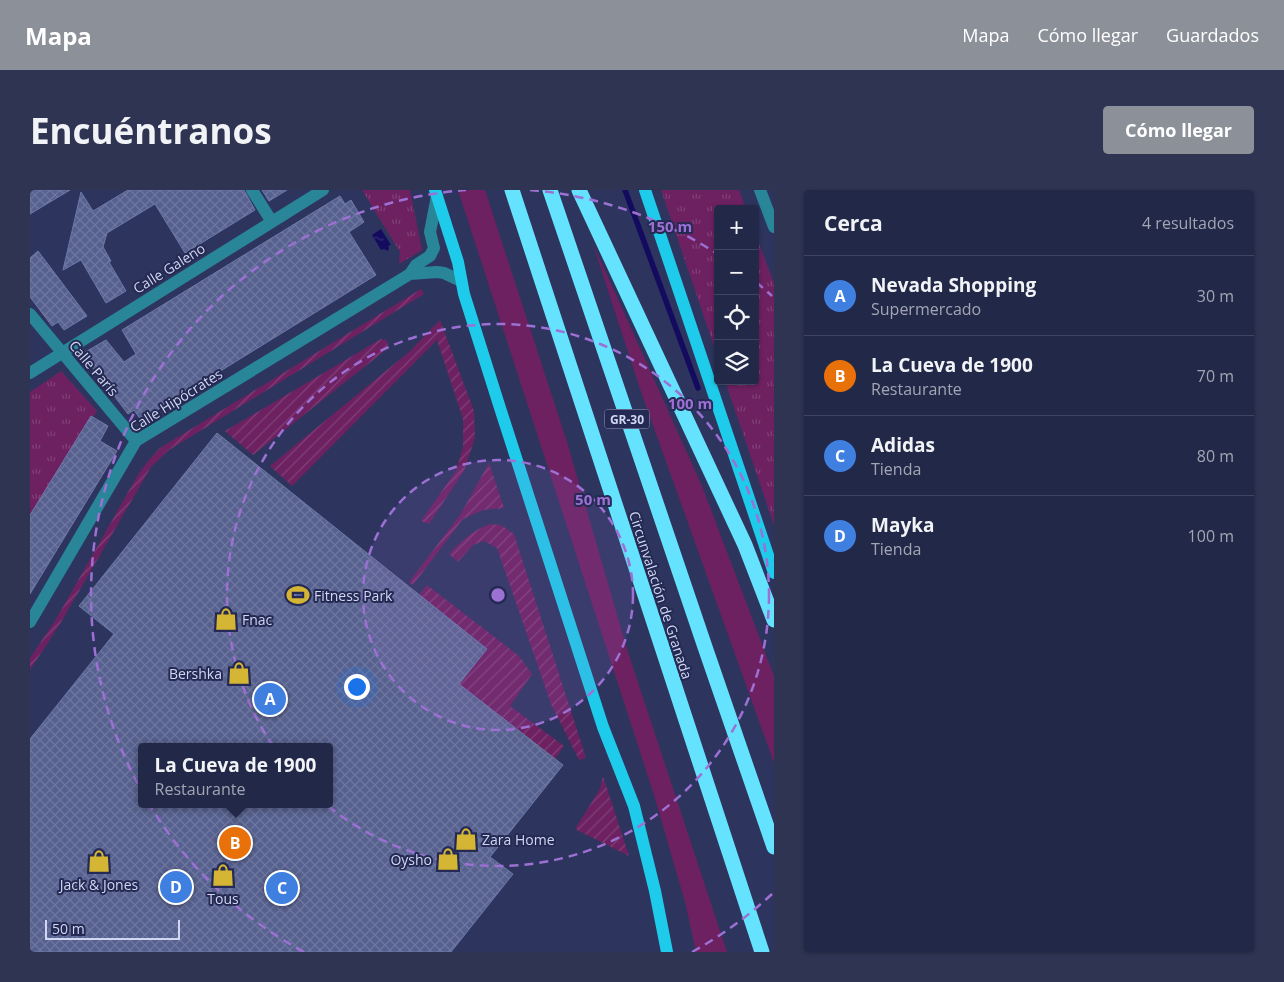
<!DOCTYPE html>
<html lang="es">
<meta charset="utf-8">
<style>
:root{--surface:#222847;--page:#2e3452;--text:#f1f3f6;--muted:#a2a6b4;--line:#3f4460;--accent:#8c9099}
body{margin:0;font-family:"Open Sans",sans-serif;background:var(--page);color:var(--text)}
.controls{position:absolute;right:15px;top:15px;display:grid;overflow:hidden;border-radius:5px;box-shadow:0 1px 4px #0004}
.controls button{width:45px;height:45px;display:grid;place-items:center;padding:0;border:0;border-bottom:1px solid var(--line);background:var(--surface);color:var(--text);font:25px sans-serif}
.scale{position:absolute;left:15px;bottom:12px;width:135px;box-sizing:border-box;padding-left:5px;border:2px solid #d1d7f2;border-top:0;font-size:14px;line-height:18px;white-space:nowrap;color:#d1d7f2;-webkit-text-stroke:4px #242a53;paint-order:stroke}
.you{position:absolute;left:326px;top:496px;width:18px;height:18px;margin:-12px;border:4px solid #fff;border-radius:50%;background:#1a73e8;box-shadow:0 0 0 8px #1a73e833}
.badge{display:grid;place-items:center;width:32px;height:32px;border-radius:50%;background:var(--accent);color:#fff;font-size:16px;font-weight:700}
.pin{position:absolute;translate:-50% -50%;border:2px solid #fff;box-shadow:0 1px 5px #0006}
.popup{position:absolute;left:108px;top:553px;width:195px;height:65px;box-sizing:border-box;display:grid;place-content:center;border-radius:5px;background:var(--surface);filter:drop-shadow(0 1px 4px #0005);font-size:16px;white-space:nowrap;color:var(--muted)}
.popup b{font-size:19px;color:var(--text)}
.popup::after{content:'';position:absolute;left:50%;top:100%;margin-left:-10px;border:10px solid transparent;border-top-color:var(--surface)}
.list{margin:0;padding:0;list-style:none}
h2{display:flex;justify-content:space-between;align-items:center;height:65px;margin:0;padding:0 20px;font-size:21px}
h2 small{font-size:16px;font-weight:400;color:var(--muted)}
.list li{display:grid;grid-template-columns:32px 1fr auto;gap:15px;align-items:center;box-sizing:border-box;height:80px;padding:0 20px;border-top:1px solid var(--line)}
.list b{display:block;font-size:19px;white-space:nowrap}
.list p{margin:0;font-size:16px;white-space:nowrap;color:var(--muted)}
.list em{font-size:16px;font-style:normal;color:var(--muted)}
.icon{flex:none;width:28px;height:28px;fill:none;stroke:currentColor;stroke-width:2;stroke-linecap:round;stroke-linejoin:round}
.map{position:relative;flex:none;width:744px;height:762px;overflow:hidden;border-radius:5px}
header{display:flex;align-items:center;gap:30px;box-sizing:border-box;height:70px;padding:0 25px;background:var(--accent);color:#fff}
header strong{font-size:24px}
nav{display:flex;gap:28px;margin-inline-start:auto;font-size:18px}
.intro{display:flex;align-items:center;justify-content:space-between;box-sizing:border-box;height:120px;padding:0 30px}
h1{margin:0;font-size:35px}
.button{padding:12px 22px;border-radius:5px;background:var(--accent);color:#fff;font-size:18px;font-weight:700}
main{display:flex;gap:30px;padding:0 30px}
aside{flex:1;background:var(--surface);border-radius:5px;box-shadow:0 1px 4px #0004}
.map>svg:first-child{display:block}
.grass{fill:#6d2161}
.park{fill:url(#park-tufts)}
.garden{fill:url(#garden-furrows)}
.water{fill:url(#water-ripples)}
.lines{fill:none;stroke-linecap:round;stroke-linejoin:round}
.stream{stroke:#140b5e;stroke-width:5.5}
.building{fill:url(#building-cross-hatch);stroke:#6d78a8;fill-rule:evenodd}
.minor{stroke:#298598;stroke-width:12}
.major{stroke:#1ecbea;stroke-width:12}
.highway{stroke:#65e3fe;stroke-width:15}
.ring{fill:none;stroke:#9d70d3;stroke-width:2.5;stroke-dasharray:9 6}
.labels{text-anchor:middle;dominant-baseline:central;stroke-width:4;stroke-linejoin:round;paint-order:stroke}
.shield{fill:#242a53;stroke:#9da3c2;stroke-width:1}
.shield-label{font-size:12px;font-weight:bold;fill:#d1d7f2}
.street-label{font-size:14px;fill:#d1d7f2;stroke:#242a53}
.poi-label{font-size:14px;fill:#d1d7f2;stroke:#242a53;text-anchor:start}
.centre{fill:#9d70d3;stroke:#242a53;stroke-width:2.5}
.ring-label{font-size:15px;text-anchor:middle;font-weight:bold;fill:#9d70d3;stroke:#242a53;stroke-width:4;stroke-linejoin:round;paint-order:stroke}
</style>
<header>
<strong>Mapa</strong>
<nav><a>Mapa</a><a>Cómo llegar</a><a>Guardados</a></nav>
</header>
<div class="intro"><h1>Encuéntranos</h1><a class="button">Cómo llegar</a></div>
<main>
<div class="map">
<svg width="744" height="762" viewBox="0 0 744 762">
<defs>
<pattern id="park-tufts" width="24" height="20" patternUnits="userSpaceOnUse" patternTransform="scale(1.25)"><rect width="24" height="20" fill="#6d2161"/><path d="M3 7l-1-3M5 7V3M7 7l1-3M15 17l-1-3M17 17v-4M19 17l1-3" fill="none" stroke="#814078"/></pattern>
<pattern id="garden-furrows" width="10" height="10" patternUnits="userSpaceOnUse" patternTransform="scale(1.25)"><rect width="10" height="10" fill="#6d2161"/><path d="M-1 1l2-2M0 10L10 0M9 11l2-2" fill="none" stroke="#814078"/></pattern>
<pattern id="water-ripples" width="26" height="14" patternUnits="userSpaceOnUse" patternTransform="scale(1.25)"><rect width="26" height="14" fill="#140b5e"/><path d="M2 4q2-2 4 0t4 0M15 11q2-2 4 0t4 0" fill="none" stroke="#352e76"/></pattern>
<pattern id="building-cross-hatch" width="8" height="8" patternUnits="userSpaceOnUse" patternTransform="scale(1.25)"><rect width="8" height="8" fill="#57618f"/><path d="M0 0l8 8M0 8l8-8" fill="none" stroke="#6e779f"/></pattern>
</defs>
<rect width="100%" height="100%" fill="#2d355f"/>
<path class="grass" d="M428,0H455L537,252L597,459L697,762H666L655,712L624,605Z
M563,54L672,296L744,486V573L610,199Z"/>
<path class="park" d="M332,0H380L392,60L369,74L370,62Z
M631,0H709L716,19H688V168Z
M725,43L744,93V335L695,191H725Z
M31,181L67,221L0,328V202Z"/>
<path class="garden" d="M391,99L394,104L139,260L121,277L30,434L0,480V468L25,431L109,283L118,271L130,258Z
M410,130L444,221L445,248L434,281L399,334L391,331L426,281L433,257V229L407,150L262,296L240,276L379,162Z
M351,149L356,150L358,153L357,159L223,265L195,241Z
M459,273L474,318L453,320L433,329L383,395L379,392L430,325Z
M460,334L471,335L484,344L556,568L549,570L521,514L467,358L454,351L443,355L428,372L419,364C431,351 443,340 460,334Z
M397,395L489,466L502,484L480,516L534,556L525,569L429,494L457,459L389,405Z
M573,586L599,666L545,639L570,599Z"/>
<path class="water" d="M351,39L361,55L358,56L359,58L358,61L354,59L351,60L342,45Z"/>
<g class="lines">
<path class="stream" d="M595,0L668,198"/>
</g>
<path class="building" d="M0,0H40L0,24Z
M98,0H214L225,20L155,63L125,14L77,43L73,57L81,71L79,72L96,101L76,113L51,70L33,80L51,2L63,21Z
M232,0H257L239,11Z
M310,6L315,14L321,10L334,32L319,42L346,85L111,230L104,220L98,224L52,164L76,150L94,172L106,164L92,140Z
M8,61L57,126L34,140L28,132L22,136L0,107V68Z
M61,226L78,236L70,251L87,261L0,404V325Z
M187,243L457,459L429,494L533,575L460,667L483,684L421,762H0V549L84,444L49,416ZM111,557H299V614H111Z"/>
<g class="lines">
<path class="minor" d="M222,0L242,32
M730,0L744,37
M380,84L407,82L414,83L431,91
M0,124L106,251
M0,183L293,0
M0,432L106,251L380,84L386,75L400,66L404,58L400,42L407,6"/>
<path class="major" d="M405,0L428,72L434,104L470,218L573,537L604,616L625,701L637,762
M615,0L744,383"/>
<path class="highway" d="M482,0L732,762
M520,0L675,457L744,657
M549,0L715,355L744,430"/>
</g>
<circle cx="468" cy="405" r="135" fill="#9d70d3" fill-opacity=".12"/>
<g class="ring">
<circle cx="468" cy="405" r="135"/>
<circle cx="468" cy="405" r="271"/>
<path d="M742 704A406 406 0 0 1 662 762M274 762A406 406 0 0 1 436 0M500 0A406 406 0 0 1 686 63M726 92A406 406 0 0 1 742 106"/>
</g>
<defs>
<symbol id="stadium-bare" viewBox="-9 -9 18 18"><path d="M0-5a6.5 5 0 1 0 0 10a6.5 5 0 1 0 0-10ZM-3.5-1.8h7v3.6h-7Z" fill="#d5b534" stroke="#242a53" stroke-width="2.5" paint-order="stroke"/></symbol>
<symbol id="shop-bare" viewBox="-9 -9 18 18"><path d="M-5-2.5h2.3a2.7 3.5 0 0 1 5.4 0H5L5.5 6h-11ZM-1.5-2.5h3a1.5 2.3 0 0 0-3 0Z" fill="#d5b534" stroke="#242a53" stroke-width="2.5" paint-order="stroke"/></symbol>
</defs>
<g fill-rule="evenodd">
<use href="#stadium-bare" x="252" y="389" width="32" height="32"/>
<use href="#shop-bare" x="180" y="413" width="32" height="32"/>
<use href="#shop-bare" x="193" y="467" width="32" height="32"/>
<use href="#shop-bare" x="420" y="633" width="32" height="32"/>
<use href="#shop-bare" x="402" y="653" width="32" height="32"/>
<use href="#shop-bare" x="53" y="655" width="32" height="32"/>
<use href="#shop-bare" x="177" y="669" width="32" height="32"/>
</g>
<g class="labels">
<rect class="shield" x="574.5" y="219.5" width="45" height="19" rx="4"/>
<g class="shield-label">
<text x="597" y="229">GR-30</text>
</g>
<g class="street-label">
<text transform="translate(139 78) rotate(-32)">Calle Galeno</text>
<text transform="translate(64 178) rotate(50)">Calle París</text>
<text transform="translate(146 210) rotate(-32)">Calle Hipócrates</text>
<text transform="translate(631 405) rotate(72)">Circunvalación de Granada</text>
</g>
<g class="poi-label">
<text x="284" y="405">Fitness Park</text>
<text x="212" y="429">Fnac</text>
<text x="192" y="483" text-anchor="end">Bershka</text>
<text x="452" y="649">Zara Home</text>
<text x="402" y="669" text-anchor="end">Oysho</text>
<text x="69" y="694" text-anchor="middle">Jack &amp; Jones</text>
<text x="193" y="708" text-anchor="middle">Tous</text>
</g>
</g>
<circle cx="468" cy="405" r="8" class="centre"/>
<g class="ring-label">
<text x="640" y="42">150 m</text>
<text x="660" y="219">100 m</text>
<text x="563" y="315">50 m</text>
</g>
</svg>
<div class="controls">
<button>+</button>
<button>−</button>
<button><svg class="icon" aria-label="locate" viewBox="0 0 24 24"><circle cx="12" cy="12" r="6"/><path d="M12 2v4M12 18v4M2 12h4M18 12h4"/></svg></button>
<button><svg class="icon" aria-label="layers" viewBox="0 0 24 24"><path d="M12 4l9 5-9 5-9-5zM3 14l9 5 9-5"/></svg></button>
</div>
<div class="scale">50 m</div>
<div class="you"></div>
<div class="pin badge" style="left:240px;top:509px;background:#3f7fe0">A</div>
<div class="pin badge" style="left:205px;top:653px;background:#e8710a">B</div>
<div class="popup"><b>La Cueva de 1900</b>Restaurante</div>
<div class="pin badge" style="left:252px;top:698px;background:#3f7fe0">C</div>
<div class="pin badge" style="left:146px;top:697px;background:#3f7fe0">D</div>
</div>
<aside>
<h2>Cerca<small>4 resultados</small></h2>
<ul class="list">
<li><span class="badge" style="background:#3f7fe0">A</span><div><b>Nevada Shopping</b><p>Supermercado</p></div><em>30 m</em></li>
<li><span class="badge" style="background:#e8710a">B</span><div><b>La Cueva de 1900</b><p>Restaurante</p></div><em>70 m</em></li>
<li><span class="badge" style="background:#3f7fe0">C</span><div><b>Adidas</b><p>Tienda</p></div><em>80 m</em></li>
<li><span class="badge" style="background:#3f7fe0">D</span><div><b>Mayka</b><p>Tienda</p></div><em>100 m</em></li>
</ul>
</aside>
</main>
